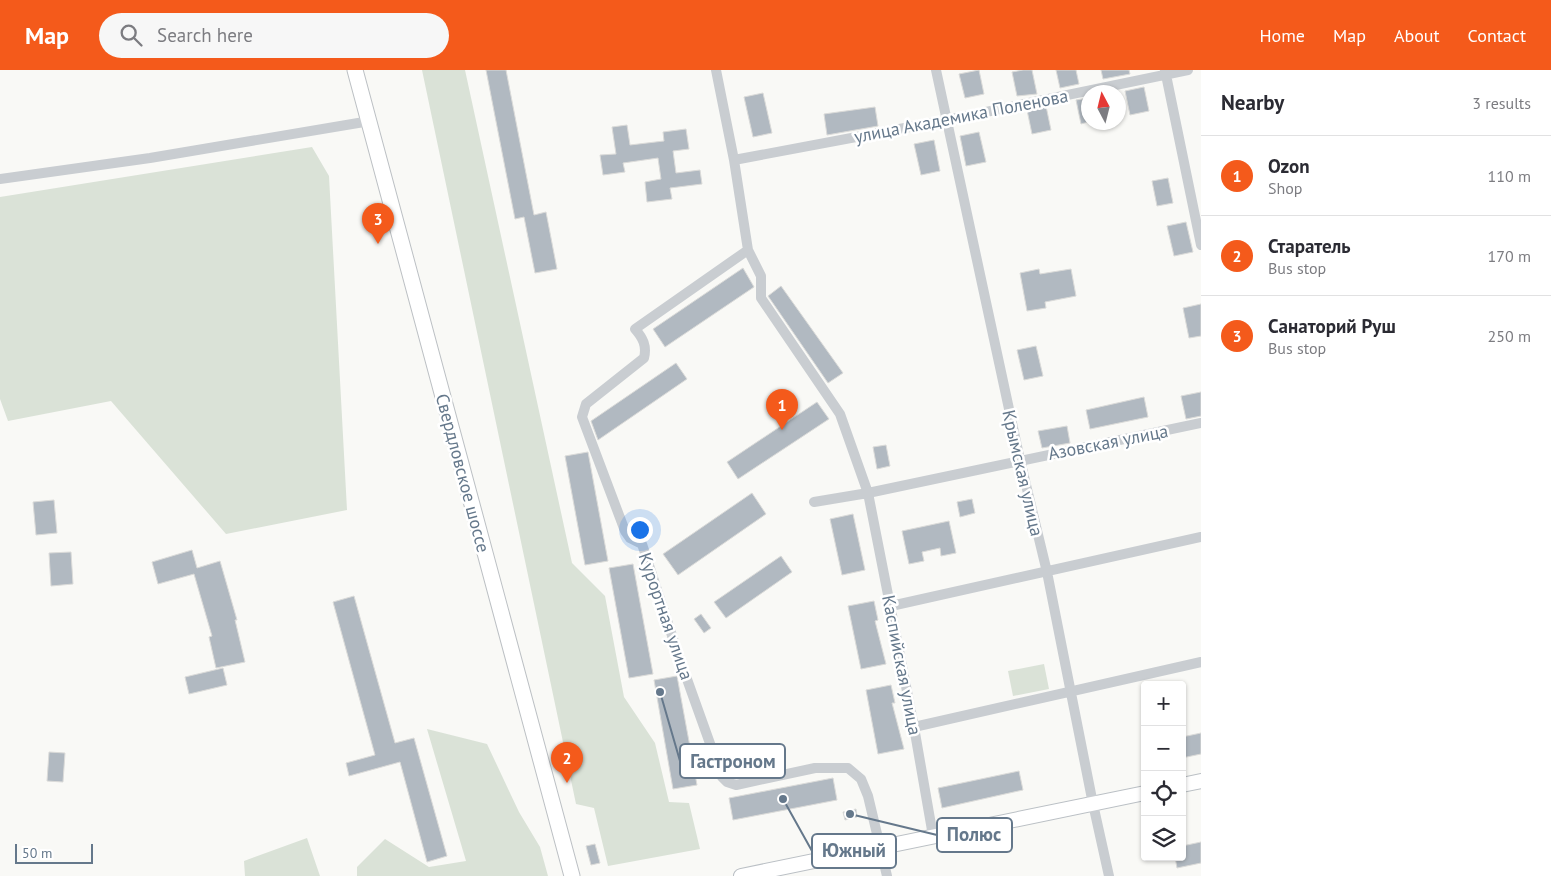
<!DOCTYPE html>
<meta charset="utf-8">
<style>
:root{--surface:#fff;--page:#f7f7f7;--text:#2b2b33;--muted:#7c7c81;--line:#e1e1e2;--accent:#f45a1b}
body{margin:0;font-family:"PT Sans",sans-serif;background:var(--page);color:var(--text)}
.controls{position:absolute;right:15px;bottom:15px;display:grid;overflow:hidden;border-radius:5px;box-shadow:0 1px 4px #0004}
.controls button{width:45px;height:45px;display:grid;place-items:center;padding:0;border:0;border-bottom:1px solid var(--line);background:var(--surface);color:var(--text);font:25px sans-serif}
.compass{position:absolute;left:1081px;top:15px;width:45px;height:45px;border-radius:50%;background:var(--surface);box-shadow:0 1px 4px #0004;rotate:353deg}
.scale{position:absolute;left:15px;bottom:12px;width:78px;box-sizing:border-box;padding-left:5px;border:2px solid #65788b;border-top:0;font-size:14px;line-height:18px;white-space:nowrap;color:#65788b;-webkit-text-stroke:4px #fff;paint-order:stroke}
.you{position:absolute;left:639px;top:459px;width:18px;height:18px;margin:-12px;border:4px solid #fff;border-radius:50%;background:#1a73e8;box-shadow:0 0 0 8px #1a73e833}
.badge{display:grid;place-items:center;width:32px;height:32px;border-radius:50%;background:var(--accent);color:#fff;font-size:16px;font-weight:700}
.pin{position:absolute;translate:-50% -41px;filter:drop-shadow(0 1px 2px #0008)}
.pin::after{content:'';position:absolute;top:26px;width:18px;height:15px;background:inherit;clip-path:polygon(0 0,100% 0,50% 100%)}
.list{margin:0;padding:0;list-style:none}
h2{display:flex;justify-content:space-between;align-items:center;height:65px;margin:0;padding:0 20px;font-size:21px}
h2 small{font-size:16px;font-weight:400;color:var(--muted)}
.list li{display:grid;grid-template-columns:32px 1fr auto;gap:15px;align-items:center;box-sizing:border-box;height:80px;padding:0 20px;border-top:1px solid var(--line)}
.list b{display:block;font-size:19px;white-space:nowrap}
.list p{margin:0;font-size:16px;white-space:nowrap;color:var(--muted)}
.list em{font-size:16px;font-style:normal;color:var(--muted)}
.icon{flex:none;width:28px;height:28px;fill:none;stroke:currentColor;stroke-width:2;stroke-linecap:round;stroke-linejoin:round}
.map{position:relative;flex:none;width:1201px;height:806px;overflow:hidden}
header{display:flex;align-items:center;gap:30px;box-sizing:border-box;height:70px;padding:0 25px;background:var(--accent);color:#fff}
header strong{font-size:24px}
nav{display:flex;gap:28px;margin-inline-start:auto;font-size:18px}
.search{width:350px;height:45px;background:var(--page);display:flex;align-items:center;gap:12px;box-sizing:border-box;padding:0 18px;border-radius:28px;color:var(--muted);font-size:19px}
main{display:flex}
aside{flex:1;background:var(--surface)}
.map>svg:first-child{display:block}
.green{fill:#dae2d7}
.building{fill:#b1b9c1;stroke:#dbdbd9}
.lines{fill:none;stroke-linecap:round;stroke-linejoin:round}
.secondary-casing{stroke:#bbc0c5;stroke-width:16}
.primary-casing{stroke:#bcc0c4;stroke-width:17}
.street{stroke:#c9cdd1;stroke-width:10}
.secondary{stroke:#fff;stroke-width:14}
.primary{stroke:#fff;stroke-width:15}
.labels{text-anchor:middle;dominant-baseline:central;stroke-width:5;stroke-linejoin:round;paint-order:stroke}
.street-label{font-size:18px;fill:#65788b;stroke:#fff}
.leader{fill:none;stroke:#65788b;stroke-width:2}
.callout-dot{fill:#65788b;stroke:#fff;stroke-width:2}
.callout{fill:#fff;stroke:#65788b;stroke-width:2}
.callout-label{font-size:19px;text-anchor:middle;font-weight:bold;fill:#65788b}
</style>
<header>
<strong>Map</strong>
<div class="search"><svg class="icon" aria-label="search" viewBox="0 0 24 24"><circle cx="10" cy="10" r="6"/><path d="M15 15l6 6"/></svg>Search here</div>
<nav><a>Home</a><a>Map</a><a>About</a><a>Contact</a></nav>
</header>
<main>
<div class="map">
<svg width="1201" height="806" viewBox="0 0 1201 806">
<rect width="100%" height="100%" fill="#f9f9f6"/>
<path class="green" d="M422,0H465L572,493L605,526L624,627L655,673L669,732L689,733L700,779L608,796L594,738L576,734Z
M312,77L329,106L347,440L226,464L111,331L8,351L0,329V127Z
M1044,594L1049,619L1013,626L1008,601Z
M427,659L487,674L519,742L540,777L548,806H357V797L385,769L429,797L466,791Z
M307,768L320,806H245L244,791Z"/>
<path class="building" d="M486,0H506L534,145L546,142L557,199L535,203L524,147L515,149Z
M979,0L984,24L965,28L959,4Z
M1023,0H1032L1037,24L1017,26L1012,2Z
M1056,0H1076L1079,14L1060,18Z
M1101,0H1129L1130,4L1103,9Z
M1144,17L1149,41L1130,45L1125,21Z
M763,23L772,63L753,67L744,27Z
M1088,28V52L1081,54L1076,30Z
M1046,36L1051,60L1032,64L1027,40Z
M875,37L878,56L827,65L824,44Z
M627,55L630,75L664,71L663,62L686,59L689,79L673,81L676,103L700,100L702,114L670,118L672,129L647,132L645,112L661,109L658,88L623,93L625,102L603,105L600,85L616,84L612,57Z
M979,62L986,92L966,96L960,66Z
M934,70L940,101L921,105L914,74Z
M1168,108L1173,133L1157,136L1152,111Z
M1186,152L1193,182L1174,186L1167,156Z
M743,198L754,217L665,277L653,259Z
M1039,199L1040,204L1071,199L1076,226L1045,232L1046,238L1027,241L1020,203Z
M781,216L843,303L828,313L768,226Z
M1201,234V266L1189,268L1183,238Z
M1036,276L1043,306L1024,310L1017,280Z
M676,293L687,309L598,370L591,351Z
M1201,322V346L1186,349L1181,326Z
M1144,327L1148,347L1090,359L1086,340Z
M817,332L829,349L738,409L727,392Z
M1067,356L1070,373L1042,378L1038,361Z
M886,375L890,396L877,399L873,377Z
M588,382L608,491L585,495L565,386Z
M752,423L766,444L678,505L663,484Z
M972,429L975,443L960,447L957,432Z
M54,430L57,463L36,465L33,432Z
M853,444L865,500L842,505L830,449Z
M949,451L956,483L941,486L940,478L922,482L924,491L909,494L902,461Z
M192,480L197,498L220,491L237,550H235L245,592L216,598L209,567L212,566L194,504L158,514L152,492Z
M71,482L73,514L51,516L49,483Z
M781,486L792,502L726,548L714,532Z
M633,494L653,604L629,608L609,498Z
M354,526L395,673L414,668L447,786L427,792L400,692L349,706L346,693L375,685L333,532Z
M874,531L878,550L875,551L886,594L861,599L848,536Z
M701,544L711,558L704,563L694,549Z
M223,598L227,615L189,624L185,607Z
M677,606L697,715L673,719L654,610Z
M891,615L895,633H892L904,679L878,684L866,620Z
M1201,663V684L1182,688V667Z
M49,682L65,683L63,712L47,711Z
M1019,701L1023,720L942,738L938,718Z
M833,708L837,730L733,750L729,728Z
M856,739L857,747L845,750L843,742Z
M1201,772V793L1177,798L1175,787H1182V776Z
M595,774L600,793L591,795L586,776Z"/>
<g class="lines">
<defs>
<path id="secondary" d="M1182,715L1201,711
M741,806L1145,723"/>
<path id="primary" d="M355,0L572,806"/>
</defs>
<use href="#secondary" class="secondary-casing"/>
<use href="#primary" class="primary-casing"/>
<path class="street" d="M716,0L734,90L748,180L761,206V228L840,344L868,423L914,657L933,766
M936,0L1020,390L1047,502L1093,734L1109,806
M1165,0L1201,175
M734,90L947,50L1188,0
M0,109L150,88L370,51
M748,180L635,259C643,268 647,276 644,288L586,334L582,347L625,461L630,468L642,474L678,584L722,707L727,712L736,715L815,698H848L861,709L868,726L887,806
M814,432L868,423L1201,353
M891,536L1201,467
M914,657L1201,592"/>
<use href="#secondary" class="secondary"/>
<use href="#primary" class="primary"/>
</g>
<g class="labels">
<g class="street-label">
<text transform="translate(961 46) rotate(-11)">улица Академика Поленова</text>
<text transform="translate(1108 372) rotate(-11)">Азовская улица</text>
<text transform="translate(463 403) rotate(75)">Свердловское шоссе</text>
<text transform="translate(1023 403) rotate(77)">Крымская улица</text>
<text transform="translate(666 546) rotate(71)">Курортная улица</text>
<text transform="translate(902 595) rotate(79)">Каспийская улица</text>
</g>
</g>
<path class="leader" d="M660 622L680 691M850 744L937 765M783 729L812 781"/>
<g class="callout-dot">
<circle cx="660" cy="622" r="5"/>
<circle cx="850" cy="744" r="5"/>
<circle cx="783" cy="729" r="5"/>
</g>
<g class="callout">
<rect x="680" y="674" width="105" height="34" rx="5"/>
<rect x="937" y="748" width="75" height="34" rx="5"/>
<rect x="812" y="764" width="84" height="34" rx="5"/>
</g>
<g class="callout-label">
<text x="733" y="698">Гастроном</text>
<text x="974" y="771">Полюс</text>
<text x="854" y="787">Южный</text>
</g>
</svg>
<div class="controls">
<button>+</button>
<button>−</button>
<button><svg class="icon" aria-label="locate" viewBox="0 0 24 24"><circle cx="12" cy="12" r="6"/><path d="M12 2v4M12 18v4M2 12h4M18 12h4"/></svg></button>
<button><svg class="icon" aria-label="layers" viewBox="0 0 24 24"><path d="M12 4l9 5-9 5-9-5zM3 14l9 5 9-5"/></svg></button>
</div>
<svg class="compass" viewBox="-18 -18 36 36"><path d="M0-13l5 13h-10z" fill="#e53935"/><path d="M0 13l5-13h-10z" fill="#7c7c81"/></svg>
<div class="scale">50 m</div>
<div class="you"></div>
<div class="pin badge" style="left:782px;top:360px">1</div>
<div class="pin badge" style="left:567px;top:713px">2</div>
<div class="pin badge" style="left:378px;top:174px">3</div>
</div>
<aside>
<h2>Nearby<small>3 results</small></h2>
<ul class="list">
<li><span class="badge">1</span><div><b>Ozon</b><p>Shop</p></div><em>110 m</em></li>
<li><span class="badge">2</span><div><b>Старатель</b><p>Bus stop</p></div><em>170 m</em></li>
<li><span class="badge">3</span><div><b>Санаторий Руш</b><p>Bus stop</p></div><em>250 m</em></li>
</ul>
</aside>
</main>
